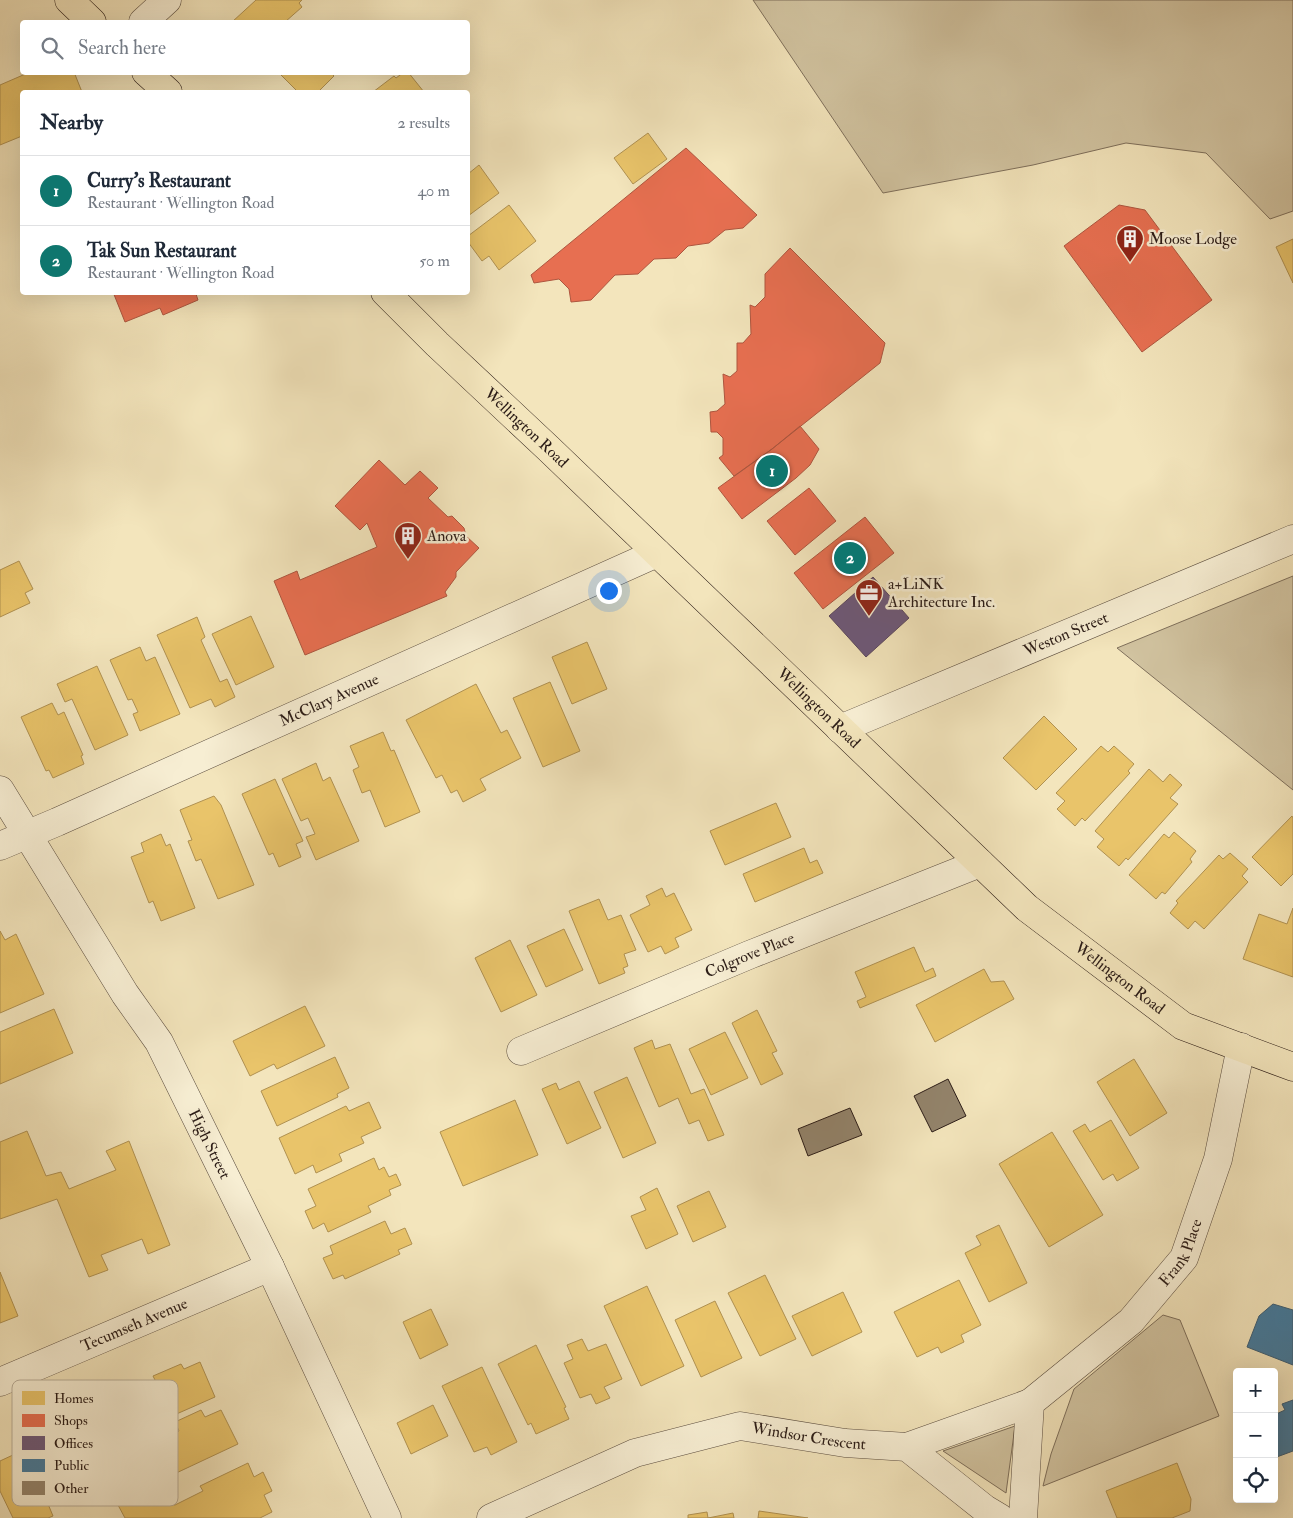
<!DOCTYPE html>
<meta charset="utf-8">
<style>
:root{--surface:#fff;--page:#f6f6f7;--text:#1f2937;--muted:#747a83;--line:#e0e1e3;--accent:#0f766e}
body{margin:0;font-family:"IM FELL Double Pica",serif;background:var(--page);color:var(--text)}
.controls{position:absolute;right:15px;bottom:15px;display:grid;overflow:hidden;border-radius:5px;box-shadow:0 5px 20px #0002}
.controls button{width:45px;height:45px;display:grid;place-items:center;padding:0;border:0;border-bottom:1px solid var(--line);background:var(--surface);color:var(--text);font:25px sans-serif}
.you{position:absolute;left:608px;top:590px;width:18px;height:18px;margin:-12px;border:4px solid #fff;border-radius:50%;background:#1a73e8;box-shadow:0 0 0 8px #1a73e833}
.badge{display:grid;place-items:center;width:32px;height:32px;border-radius:50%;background:var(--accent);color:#fff;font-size:16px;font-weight:700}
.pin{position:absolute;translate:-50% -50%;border:2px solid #fff;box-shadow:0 1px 5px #0006}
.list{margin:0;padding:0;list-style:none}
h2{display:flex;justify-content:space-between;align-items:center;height:65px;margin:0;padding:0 20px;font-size:21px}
h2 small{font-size:16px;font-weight:400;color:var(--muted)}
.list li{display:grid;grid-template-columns:32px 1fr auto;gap:15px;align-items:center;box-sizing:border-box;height:70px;padding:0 20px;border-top:1px solid var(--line)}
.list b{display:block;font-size:19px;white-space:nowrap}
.list p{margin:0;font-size:16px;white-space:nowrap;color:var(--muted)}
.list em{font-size:16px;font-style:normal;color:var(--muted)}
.icon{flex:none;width:28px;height:28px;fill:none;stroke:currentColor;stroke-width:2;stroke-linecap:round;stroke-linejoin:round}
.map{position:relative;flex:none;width:1293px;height:1518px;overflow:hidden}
.search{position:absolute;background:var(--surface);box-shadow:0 5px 20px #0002;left:20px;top:20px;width:450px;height:55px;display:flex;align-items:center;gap:12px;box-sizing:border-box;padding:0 18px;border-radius:5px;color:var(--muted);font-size:19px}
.panel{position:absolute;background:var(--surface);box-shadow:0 5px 20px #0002;left:20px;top:90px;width:450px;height:205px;border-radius:5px}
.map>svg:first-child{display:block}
.green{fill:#d1c3a0;stroke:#7e6f5b}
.homes{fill:#e9c46a;stroke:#b09151}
.shops{fill:#e76f51;stroke:#ae563f}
.offices{fill:#6d597a;stroke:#59465c}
.public{fill:#457b9d;stroke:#3d5e74}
.building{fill:#93846c;stroke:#2a1b16}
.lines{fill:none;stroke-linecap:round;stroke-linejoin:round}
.minor-casing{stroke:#5c4e40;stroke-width:29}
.major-casing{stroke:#2a1b16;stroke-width:29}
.minor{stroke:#f7eed3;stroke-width:28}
.major{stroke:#f3e5bc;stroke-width:28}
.labels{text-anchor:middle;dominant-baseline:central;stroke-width:5;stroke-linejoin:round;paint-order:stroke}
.poi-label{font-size:16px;fill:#2a1b16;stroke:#f7eed3;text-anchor:start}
.street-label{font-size:16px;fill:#2a1b16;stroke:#f7eed3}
.key{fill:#f7eed3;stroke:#baaf9a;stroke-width:1}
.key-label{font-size:14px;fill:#2a1b16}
</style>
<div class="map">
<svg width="1293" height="1518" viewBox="0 0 1293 1518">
<rect width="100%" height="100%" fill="#f3e5bc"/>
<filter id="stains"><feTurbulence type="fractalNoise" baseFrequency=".004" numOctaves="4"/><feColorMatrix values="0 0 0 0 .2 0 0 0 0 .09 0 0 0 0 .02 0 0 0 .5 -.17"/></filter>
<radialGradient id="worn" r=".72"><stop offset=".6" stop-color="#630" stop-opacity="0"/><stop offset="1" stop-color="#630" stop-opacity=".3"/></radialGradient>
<path class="green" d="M753,0H1293V211L1270,219L1206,153L1126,143L1033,165L883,193Z
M1293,576V790L1117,648Z
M1163,1315L1180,1320L1219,1416L1043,1486L1051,1454L1074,1389Z
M1015,1426L1006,1493L943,1451Z"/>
<path class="homes" d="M256,0H302L299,3L302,7L285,22H232Z
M30,72H74L82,92H22V136L0,145V85Z
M278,72H330L334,76L318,92H298Z
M404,72H408L424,92H373L394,76L396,78Z
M648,133L667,159L633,184L614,158Z
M479,165L499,193L468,216V174Z
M509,205L536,241L499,270L489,256L482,261L468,242V236Z
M1293,239V283L1276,247Z
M19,561L33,589L25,593L30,603L0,617V570Z
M251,616L274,667L236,685L212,634Z
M197,617L205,637L201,640L220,682L227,679L235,697L215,707L211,699L190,708L157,635Z
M587,642L607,689L572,704L552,657Z
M140,647L146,661L155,657L180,714L140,731L133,714L138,712L132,699L128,700L110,660Z
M97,666L128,735L95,750L72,699L65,702L57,684Z
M550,682L580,751L543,767L513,698Z
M476,684L501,733L507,730L521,758L480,779L486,790L463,802L457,790L451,793L442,775L436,778L406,720Z
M52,703L58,715L64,712L83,755L81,756L84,764L53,778L49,770L46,771L21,717Z
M1044,716L1077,749L1036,790L1003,758Z
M383,732L391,751L394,750L420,812L385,827L370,790L362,793L353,770L359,767L350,746Z
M1101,746L1108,752L1114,746L1134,764L1128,771L1130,773L1085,821L1082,818L1075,826L1057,809L1065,801L1056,793Z
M316,763L323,781L330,777L359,841L316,860L306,837L315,834L308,818L301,821L282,779Z
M1149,769L1163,782L1170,774L1182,785L1170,798L1178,804L1128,860L1126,858L1119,866L1097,847L1104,839L1095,831Z
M275,779L303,841L296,844L301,857L279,867L273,853L269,855L242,794Z
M214,796L221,805L254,885L218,899L201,859L196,861L188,841L192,840L180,810Z
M776,803L791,837L725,865L710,831Z
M1292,816L1293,818V874L1281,886L1252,857Z
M1174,832L1196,851L1190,859L1192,862L1165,894L1162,892L1156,899L1129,875L1164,834L1169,838Z
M161,834L166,846L170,844L195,908L161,921L153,901L149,903L131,857L144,852L141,843Z
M804,848L810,863L817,860L823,873L755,902L743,874Z
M1230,853L1248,869L1242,876L1248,882L1204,929L1195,921L1188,929L1170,913L1178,903L1176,901L1219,855L1223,859Z
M662,888L666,897L674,893L692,930L675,938L679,947L665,954L661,946L648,952L630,915L650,905L646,896Z
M599,899L608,920L621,915L636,950L624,954L628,966L623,968L625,973L599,984L569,911Z
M1293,908V977L1243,959L1259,914L1287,924Z
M564,929L583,970L546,987L527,946Z
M0,931L5,940L16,934L44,994L0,1013Z
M510,940L537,995L501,1012L475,958Z
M914,947L925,972L933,968L936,976L860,1008L857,1001L866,997L855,972Z
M984,969L991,982L1004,981L1014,999L935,1042L916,1005Z
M305,1006L325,1046L277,1069L274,1064L250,1076L233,1041Z
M54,1009L73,1053L0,1084V1032Z
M757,1010L777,1051L772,1053L783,1074L761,1085L732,1023Z
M725,1032L748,1078L711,1095L689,1049Z
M652,1040L655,1049L670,1044L691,1094L704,1089L724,1135L708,1141L699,1120L689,1124L678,1098L659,1107L634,1048Z
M335,1057L349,1088L337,1094L338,1097L277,1126L261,1091Z
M1134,1059L1167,1113L1130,1136L1097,1082Z
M627,1077L656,1143L623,1158L594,1092Z
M579,1081L601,1128L567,1144L542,1089L556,1083L559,1090Z
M515,1100L538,1155L463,1186L440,1132Z
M369,1102L381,1128L361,1137L364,1143L339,1154L342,1161L316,1173L313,1165L295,1174L279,1138L346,1106L349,1111Z
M1111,1120L1139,1168L1117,1181L1113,1174L1103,1180L1073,1131L1085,1124L1090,1132Z
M27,1131L46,1176L61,1172L69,1189L116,1170L106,1151L129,1141L170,1245L148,1254L142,1239L101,1255L108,1270L89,1277L57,1199L0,1219V1142Z
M1052,1132L1103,1215L1049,1247L999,1164Z
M374,1158L379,1170L384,1167L389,1177L396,1174L401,1185L389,1190L391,1195L368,1206L371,1212L328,1232L324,1223L313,1229L305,1211L316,1206L308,1189Z
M657,1188L678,1234L646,1249L631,1216L646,1210L640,1197Z
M709,1191L726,1227L693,1242L677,1206Z
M385,1221L391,1234L405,1228L412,1244L398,1250L400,1254L345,1279L343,1275L333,1279L323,1258L333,1254L330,1246Z
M999,1225L1027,1283L989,1302L965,1253L981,1245L976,1236Z
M0,1272L18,1316L0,1323Z
M765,1275L796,1339L760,1356L728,1293Z
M959,1280L981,1325L961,1335L964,1342L941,1353L938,1347L917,1357L894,1312Z
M647,1286L684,1366L641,1386L604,1306Z
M843,1292L862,1332L812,1356L792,1316Z
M715,1301L742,1358L701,1377L675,1320Z
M431,1309L448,1345L420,1359L403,1322Z
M582,1339L588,1351L606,1344L622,1379L604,1387L610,1398L596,1404L591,1394L580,1398L564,1363L573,1359L567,1345Z
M536,1345L566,1407L564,1408L569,1419L536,1434L531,1423L528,1425L498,1364Z
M200,1362L215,1397L147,1427L145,1423L120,1434L107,1404L156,1382L153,1376L181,1364L184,1369Z
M482,1367L517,1442L491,1455L487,1447L474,1452L442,1386Z
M433,1405L448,1436L411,1454L397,1423Z
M201,1410L205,1417L221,1410L238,1444L172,1475L169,1468L149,1478L132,1443L157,1432L161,1440L179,1431L175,1422Z
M41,1442L53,1468L42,1474L49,1488L43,1492L53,1516L48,1518H13L0,1491V1461Z
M248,1463L254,1477L263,1472L272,1491L264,1495L272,1512L260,1518H125L118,1505L161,1485L170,1504L175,1505L203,1491L200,1486Z
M1177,1463L1191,1499L1190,1511L1172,1518H1117L1106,1491Z
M759,1511L808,1518H758Z
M707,1512L708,1518H688V1515Z
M733,1513L734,1518H708Z"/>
<path class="shops" d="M686,148L757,215L743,228L725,230L709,243L688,246L676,258L654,259L638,274L615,275L591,300L571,302L569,289L559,279L534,283L531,275Z
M1119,205L1145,210L1212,300L1142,352L1064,246Z
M790,248L885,343L880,363L772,449L734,476L719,458L723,455V438L717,432H711L710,412L717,411L725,404L723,374L730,377L737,371V343H743L751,334L750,305L755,307L765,297V274Z
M113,292H199L196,294L198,300L163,315L160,308L125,322Z
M800,426L819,449L810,465L796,478L742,519L718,488L772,449Z
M379,460L405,485L420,471L438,488L428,498L448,517L452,516L464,528L466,536L479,548L456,572V577L445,592L447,596L305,655L274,581L297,571L300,580L377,547L367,523L360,530L335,506Z
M809,488L836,521L795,555L767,521Z
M865,517L894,553L823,609L794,573Z"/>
<path class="offices" d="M873,577L909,618L866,657L829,616Z"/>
<path class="public" d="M1273,1304L1293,1310V1365L1247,1347L1259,1316Z
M1293,1400V1451L1274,1458V1415L1285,1410L1282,1404Z"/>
<path class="building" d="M948,1079L966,1116L932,1132L914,1096Z
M850,1108L862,1135L808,1156L798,1129Z"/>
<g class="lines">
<defs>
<g id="minor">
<path d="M143,22L167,0"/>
<path id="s1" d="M840,729L1293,539"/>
<path id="s2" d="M0,790L125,994L159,1042L270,1267L387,1518"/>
<path id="s3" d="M0,846L57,822L657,553"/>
<path id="s4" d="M521,1051L749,955L980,863"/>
<path id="s5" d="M0,1382L270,1267"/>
<path d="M907,1447L1030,1403"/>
<path id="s6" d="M491,1518L635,1453L740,1426L845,1443L907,1447L985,1509L1000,1518"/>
<path id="s7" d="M1023,1518L1030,1403L1131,1321L1184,1258L1218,1159L1241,1047"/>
</g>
<g id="major">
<path d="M69,0L92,22"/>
<path d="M146,72L168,92"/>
<path id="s8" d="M385,292L437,344L549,449L1027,908L1183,1026L1293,1067"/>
</g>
</defs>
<use href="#minor" class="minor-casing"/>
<use href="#major" class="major-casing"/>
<use href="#minor" class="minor"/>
<use href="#major" class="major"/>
</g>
<defs>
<symbol id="building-pin" viewBox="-11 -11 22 30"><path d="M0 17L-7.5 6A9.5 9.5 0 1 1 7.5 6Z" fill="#8f2418" stroke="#f7eed3"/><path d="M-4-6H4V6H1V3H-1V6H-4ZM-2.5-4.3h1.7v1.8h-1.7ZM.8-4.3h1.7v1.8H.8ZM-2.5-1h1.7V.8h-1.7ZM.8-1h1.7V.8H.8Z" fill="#fff"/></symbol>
<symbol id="office-pin" viewBox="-11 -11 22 30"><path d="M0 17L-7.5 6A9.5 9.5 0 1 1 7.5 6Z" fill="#8f2418" stroke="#f7eed3"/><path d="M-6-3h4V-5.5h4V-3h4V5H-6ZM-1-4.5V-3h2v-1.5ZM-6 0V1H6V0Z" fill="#fff"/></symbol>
</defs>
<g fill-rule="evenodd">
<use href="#building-pin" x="1114" y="223" width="32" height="43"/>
<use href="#building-pin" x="392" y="520" width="32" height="43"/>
<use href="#office-pin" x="853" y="577" width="32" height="43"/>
</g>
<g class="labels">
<g class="poi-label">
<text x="1149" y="239">Moose Lodge</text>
<text x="427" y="536">Anova</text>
<text x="888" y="584">a+LiNK<tspan x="888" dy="18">Architecture Inc.</tspan></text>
</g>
<g class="street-label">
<text stroke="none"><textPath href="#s8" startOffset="196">Wellington Road</textPath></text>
<text stroke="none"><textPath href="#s1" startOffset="245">Weston Street</textPath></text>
<text stroke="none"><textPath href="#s3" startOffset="360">McClary Avenue</textPath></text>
<text stroke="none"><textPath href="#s8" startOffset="601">Wellington Road</textPath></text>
<text stroke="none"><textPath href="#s4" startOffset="248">Colgrove Place</textPath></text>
<text stroke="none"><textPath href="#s8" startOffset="1006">Wellington Road</textPath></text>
<text stroke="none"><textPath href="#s2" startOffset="412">High Street</textPath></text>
<text stroke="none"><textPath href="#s7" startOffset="331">Frank Place</textPath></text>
<text stroke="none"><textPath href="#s5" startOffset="146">Tecumseh Avenue</textPath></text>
<text stroke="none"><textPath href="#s6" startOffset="336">Windsor Crescent</textPath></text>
</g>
</g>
<rect x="12" y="1380" width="166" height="126" rx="8" class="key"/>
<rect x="22" y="1391" width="23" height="14" fill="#e9c46a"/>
<rect x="22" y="1414" width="23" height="13" fill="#e76f51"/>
<rect x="22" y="1436" width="23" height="14" fill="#6d597a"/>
<rect x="22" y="1459" width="23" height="13" fill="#457b9d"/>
<rect x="22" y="1481" width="23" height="14" fill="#93846c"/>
<g class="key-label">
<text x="54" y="1403">Homes</text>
<text x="54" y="1425">Shops</text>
<text x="54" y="1448">Offices</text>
<text x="54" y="1470">Public</text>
<text x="54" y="1493">Other</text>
</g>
<rect width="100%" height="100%" filter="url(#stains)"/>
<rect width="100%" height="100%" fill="url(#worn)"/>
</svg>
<div class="controls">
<button>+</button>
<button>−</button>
<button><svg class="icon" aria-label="locate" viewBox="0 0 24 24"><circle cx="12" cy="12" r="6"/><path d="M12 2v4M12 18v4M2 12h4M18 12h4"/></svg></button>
</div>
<div class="you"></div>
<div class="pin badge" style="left:772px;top:471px">1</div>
<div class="pin badge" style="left:850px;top:558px">2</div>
<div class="search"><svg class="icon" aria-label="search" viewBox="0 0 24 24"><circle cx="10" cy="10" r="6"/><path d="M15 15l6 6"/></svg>Search here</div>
<section class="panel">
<h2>Nearby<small>2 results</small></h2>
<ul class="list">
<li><span class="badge">1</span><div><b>Curry's Restaurant</b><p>Restaurant · Wellington Road</p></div><em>40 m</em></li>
<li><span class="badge">2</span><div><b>Tak Sun Restaurant</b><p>Restaurant · Wellington Road</p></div><em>50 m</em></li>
</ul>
</section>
</div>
